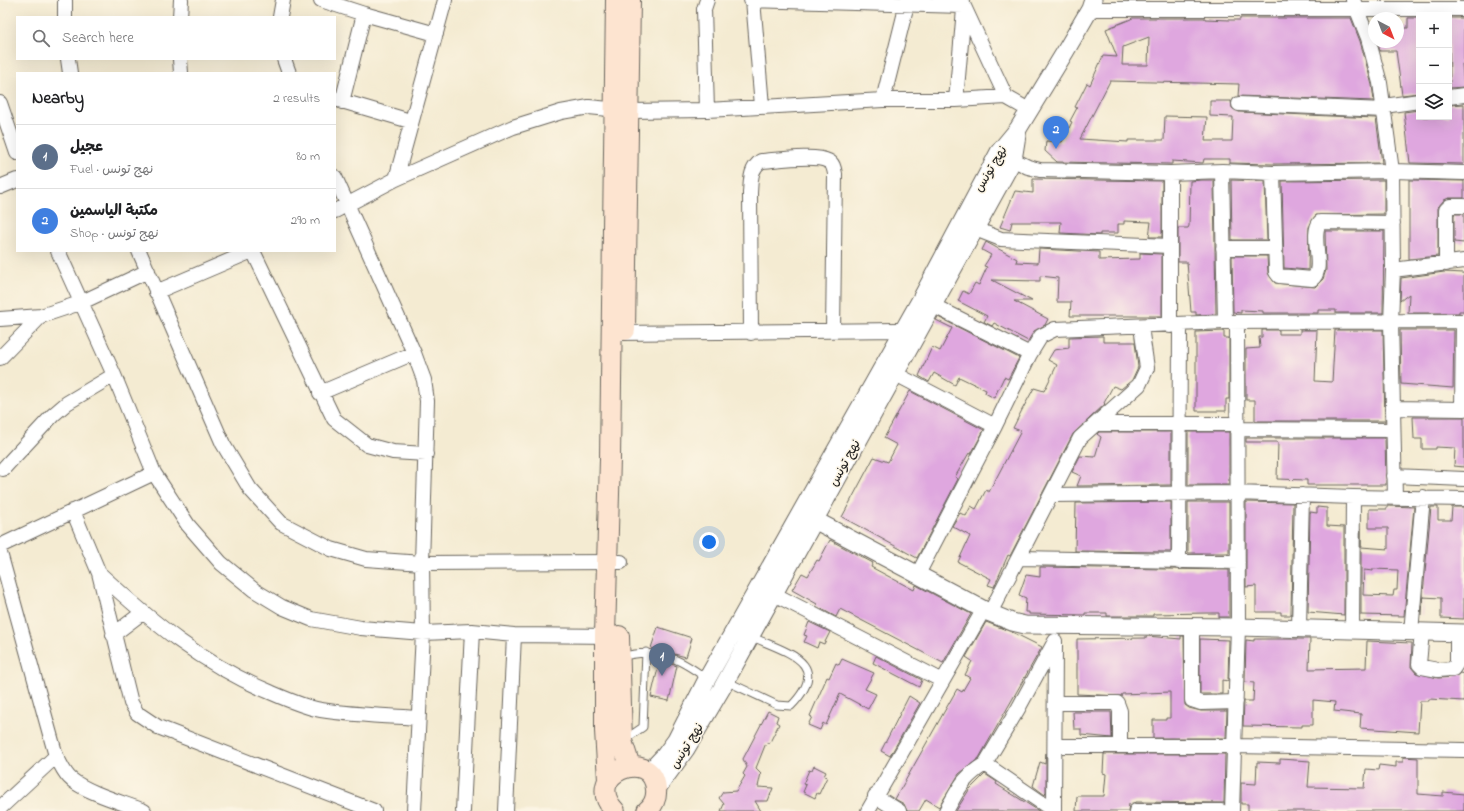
<!DOCTYPE html>
<meta charset="utf-8">
<style>
:root{--surface:#fff;--page:#f2f2f2;--text:#202124;--muted:#757577;--line:#e0e0e0;--accent:#d1495b}
body{margin:0;font-family:"Indie Flower","Playpen Sans Arabic",sans-serif;background:var(--page);color:var(--text)}
.controls{position:absolute;right:12px;top:12px;display:grid;overflow:hidden;border-radius:0px;box-shadow:0 4px 16px #0002}
.controls button{width:36px;height:36px;display:grid;place-items:center;padding:0;border:0;border-bottom:1px solid var(--line);background:var(--surface);color:var(--text);font:20px sans-serif}
.compass{position:absolute;left:1368px;top:12px;width:36px;height:36px;border-radius:50%;background:var(--surface);box-shadow:0 4px 16px #0002;rotate:138deg}
.you{position:absolute;left:709px;top:542px;width:14px;height:14px;margin:-10px;border:3px solid #fff;border-radius:50%;background:#1a73e8;box-shadow:0 0 0 6px #1a73e833}
.badge{display:grid;place-items:center;width:26px;height:26px;border-radius:50%;background:var(--accent);color:#fff;font-size:13px;font-weight:700}
.pin{position:absolute;translate:-50% -33px;filter:drop-shadow(0 1px 2px #0008)}
.pin::after{content:'';position:absolute;top:21px;width:14px;height:12px;background:inherit;clip-path:polygon(0 0,100% 0,50% 100%)}
.list{margin:0;padding:0;list-style:none}
h2{display:flex;justify-content:space-between;align-items:center;height:52px;margin:0;padding:0 16px;font-size:17px}
h2 small{font-size:13px;font-weight:400;color:var(--muted)}
.list li{display:grid;grid-template-columns:26px 1fr auto;gap:12px;align-items:center;box-sizing:border-box;height:64px;padding:0 16px;border-top:1px solid var(--line)}
.list b{display:block;font-size:15px;white-space:nowrap}
.list p{margin:0;font-size:13px;white-space:nowrap;color:var(--muted)}
.list em{font-size:13px;font-style:normal;color:var(--muted)}
.icon{flex:none;width:22px;height:22px;fill:none;stroke:currentColor;stroke-width:2;stroke-linecap:round;stroke-linejoin:round}
.map{position:relative;flex:none;width:1464px;height:811px;overflow:hidden}
.search{position:absolute;background:var(--surface);box-shadow:0 4px 16px #0002;left:16px;top:16px;width:320px;height:44px;display:flex;align-items:center;gap:10px;box-sizing:border-box;padding:0 14px;border-radius:0px;color:var(--muted);font-size:15px}
.panel{position:absolute;background:var(--surface);box-shadow:0 4px 16px #0002;left:16px;top:72px;width:320px;height:180px;border-radius:0px}
.map>svg:first-child{display:block}
.building{fill:#dfa7df;fill-rule:evenodd}
.lines{fill:none;stroke-linecap:round;stroke-linejoin:round}
.service-casing{stroke:#68645c;stroke-width:9}
.minor-casing{stroke:#68645c;stroke-width:16}
.tertiary-casing{stroke:#68645c;stroke-width:19}
.secondary-casing{stroke:#68645c;stroke-width:22}
.service{stroke:#fff;stroke-width:7}
.minor{stroke:#fff;stroke-width:14}
.tertiary{stroke:#fff;stroke-width:17}
.secondary{stroke:#fde4d0;stroke-width:20}
.labels{text-anchor:middle;dominant-baseline:central;stroke-width:3;stroke-linejoin:round;paint-order:stroke}
.street-label{font-size:13px;fill:#1c1c1c;stroke:#fcf5e5}
</style>
<div class="map">
<svg width="1464" height="811" viewBox="0 0 1464 811">
<rect width="100%" height="100%" fill="#fcf5e5"/>
<filter id="ink" filterUnits="userSpaceOnUse"><feTurbulence type="fractalNoise" baseFrequency=".025" numOctaves="2"/><feDisplacementMap in="SourceGraphic" scale="8" xChannelSelector="R" yChannelSelector="G"/><feConvolveMatrix kernelMatrix="1 2 1 2 8 2 1 2 1" color-interpolation-filters="sRGB"/></filter>
<filter id="wash" filterUnits="userSpaceOnUse"><feTurbulence type="fractalNoise" baseFrequency=".012" numOctaves="4" result="noise"/><feDisplacementMap in="SourceGraphic" scale="16" xChannelSelector="R" yChannelSelector="G"/><feGaussianBlur stdDeviation="0.9" result="paint"/><feColorMatrix in="noise" values="0 0 0 0 0 0 0 0 0 0 0 0 0 0 0 0 0 1.4 0 .05"/><feComposite in="paint" operator="in"/></filter>
<g filter="url(#wash)">
<rect width="100%" height="100%" fill="#f4ebd2"/>
<g id="blocks">
<path class="building" d="M1132,18H1205V19L1230,20H1240V18H1351L1360,41L1372,85L1374,101L1238,96L1239,84L1110,81L1080,139L1128,142V140H1164L1165,116L1207,117L1205,141H1232L1233,117L1210,116V101H1231L1232,108L1239,112L1376,118L1382,163L1273,164L1230,163V159H1204L1203,163L1172,161V164H1170L1057,162L1045,151L1046,141L1062,142L1072,122L1070,121L1077,108L1075,107L1087,83L1090,85L1103,56L1117,57L1106,29L1131,19ZM1149,37L1148,65H1122L1123,47Z
M1408,18H1419V93L1402,95L1396,51H1380L1378,44L1398,42V28H1408Z
M1449,18H1464V64H1462L1464,87L1450,88Z
M1464,104V164L1410,163L1404,112L1419,110V117H1449V105Z
M1033,179L1162,181V237H1149L1151,222L1124,221V224H1118V233H1100V235L1060,233L1061,222H1012L1010,230L1000,227L1015,191L1033,193Z
M1202,180H1214L1216,314L1196,315V312H1191L1187,262H1178V228H1188L1189,226L1190,181Z
M1231,180L1265,181L1267,240H1232Z
M1384,180V214L1316,215L1309,227L1308,270L1284,268L1282,181Z
M1409,180L1464,181V198H1449L1444,200L1438,207V256L1409,259Z
M1454,214H1464V243L1454,242Z
M1325,231H1384L1383,313H1336V310H1318V313H1263V311L1241,310V313L1233,312L1232,256H1267L1268,273L1275,283L1315,287L1323,279L1326,270Z
M986,242L1017,259L1016,262L1038,263L1039,249L1099,252V260L1140,259V253L1162,254V316H1070L1071,302H1057L1058,278L1040,276V281L992,280L1032,301H1014L1048,319L1045,325L1034,331L1028,341L994,323L992,326L984,322L987,316L958,301L963,291L969,294L975,283L979,285L987,267L984,266L991,255L982,250Z
M1444,272L1464,273V311H1459V313H1408L1409,294L1400,301L1401,278Z
M938,317L1019,358L1008,379L1004,377L994,398L985,393L986,390L959,377L955,385L934,373L929,382L919,376L932,347L940,351L952,328L936,320Z
M1262,330H1279V334H1300V330H1317L1315,381L1332,382L1335,330H1383L1385,421H1255V400H1246V349L1260,348L1259,337H1262Z
M1400,330H1454L1453,388L1401,384Z
M1224,331V338H1229V399H1226V411H1196V332Z
M1103,336V342H1135L1138,367L1132,380L1121,389L1113,386L1104,403L1105,404L1073,434L1010,556L1008,555L994,587L988,585L991,579L958,562L970,536L952,526L960,513L966,516L971,506L976,509L986,490L989,492L1021,431L1013,428L1022,410L1034,388L1044,391L1057,365L1048,360L1054,350L1069,348V337Z
M910,391L984,430L971,454L969,453L955,477L958,479L917,558L842,517L874,457L888,462L897,445L884,438Z
M1413,417H1464V467L1454,466L1455,448L1436,447V449H1422V439H1414Z
M1099,432H1171V485L1077,486L1081,476L1072,472L1080,456L1095,457L1101,437L1097,434Z
M1188,432H1229V485H1188Z
M1246,438H1385L1386,485H1307V480L1277,479L1278,442H1246Z
M1171,502V552L1075,551L1076,503Z
M1188,502H1229V553H1188Z
M1246,502L1293,503L1291,615H1281V612H1256V586L1246,587Z
M1387,506L1414,507L1404,616L1361,615V528V547L1388,549V528H1369V509H1387ZM1373,569L1398,570L1397,590H1394L1393,596L1363,595L1364,570L1373,571Z
M1317,507L1327,508V526L1344,527V615L1308,612L1310,512L1317,513Z
M1431,507H1438V520H1451L1452,507H1464V619L1441,618V598L1423,597L1422,616H1421Z
M830,540L873,563L871,567L914,590L916,585L971,614L943,663L840,609L836,617L816,606L817,604L792,590L802,573L808,576L817,560L819,561Z
M1040,567L1229,570V617H1219V613H1206L1153,614V616H1107V613H1085V615L1029,614V612H1025L1026,598L1019,595L1026,575L1040,577Z
M809,622L830,632L824,644L819,642L817,648L804,642L807,636L804,635Z
M986,622L1014,633L1042,647L979,758L959,774L939,807L926,799L919,811H907L904,804L895,799L957,689L962,692L970,678L965,675L972,661L966,657Z
M658,627L692,638L686,657L651,648Z
M1146,636L1181,639V636H1184L1185,705L1189,708L1201,711H1227L1226,738H1153V720H1166V718H1170V692L1122,694L1121,696L1077,694V639L1146,638Z
M1200,639L1229,640L1228,681L1222,680V694H1200Z
M1254,639H1310L1309,669L1366,668L1367,641L1412,643L1411,667L1416,673L1438,678L1454,677L1460,673L1464,674V701L1429,699V701H1420L1418,732L1360,728L1361,714L1334,711L1335,702L1313,700V725H1302V727L1243,726L1244,701H1253L1254,683L1245,682L1246,640L1254,641Z
M876,656L922,680L919,687L873,663Z
M842,659L874,673L865,689L876,694L868,709L840,694L826,725L823,723L820,730L808,725L812,717L810,716L827,677L829,678L836,663L839,665Z
M660,660L677,666L669,701L651,697Z
M909,696L920,703L890,756L881,751Z
M768,711L778,716L776,722L779,724L769,744L766,743L756,768L761,773L758,787L773,788L768,801H755L761,811H721L724,804L719,798L723,792L736,791L745,776L743,774L747,767L743,759Z
M1073,712H1111L1112,738L1081,735V729H1074Z
M1046,753V792L1045,795L1033,786L1040,762L1045,764Z
M1104,754H1225L1224,803L1136,802L1129,804L1128,811H1076L1077,796H1104L1106,774L1103,773Z
M1403,757L1418,758V794L1443,796V792L1464,794V811H1248V804H1241V783L1256,784L1257,762L1280,763V759L1310,761L1308,787L1364,788L1366,769L1378,770L1379,765L1396,767V762H1403Z
M814,766L826,772L824,776L827,777L819,794L817,793L815,798L803,792L806,785L803,784L809,770L812,771Z
M985,774L997,782L996,784L1039,811H956L969,790Z"/>
</g>
</g>
<g filter="url(#ink)">
<use href="#blocks" fill-opacity="0" stroke="#68645c" stroke-width="1"/>
<g class="lines">
<defs>
<path id="service" d="M620,657C656,647 678,657 707,679
M726,681L777,705L791,706C834,662 785,652 750,636
M624,740L643,727L646,652"/>
<path id="minor" d="M65,0V17
M321,0L364,14L436,34
M751,0L963,6
M753,0L762,106
M961,0L1006,97L1029,110
M1353,0L1368,38L1380,83L1392,171L1393,270L1391,322L1395,497
M1090,9H1464
M180,17L181,0
M280,17L283,0
M68,59L70,73
M180,59L181,73
M284,59L289,73
M1449,97L1464,95
M335,99L410,121
M883,100L908,0
M956,100L964,9
M342,102L364,14
M0,103L17,153
M1239,104L1384,110
M1384,106L1419,101
M707,110L704,9L707,0
M1004,155L1028,167L1040,170L1170,173L1222,171L1273,173L1392,171L1464,173
M1222,171L1225,322
M1170,173V326
M1273,173L1276,272L1279,276L1312,279C1326,269 1309,235 1320,222L1393,223
M335,177L414,353L424,380L427,401L422,563L423,633L414,811
M396,179L445,0
M0,187L17,180
M335,211L396,179L513,127L561,112L589,107L629,111L707,110L883,100H956L1006,97
M965,225L1001,239L1170,246
M1223,248H1274
M58,251L114,375L154,473L188,525L221,563L254,590L282,607L311,619L361,628L423,633L472,631L514,635L613,636
M139,251L223,444L250,489L281,523L331,549L366,559L422,563L621,562
M253,251L334,419L367,445L393,452L426,454
M1446,264V210L1450,206H1464
M1393,270L1464,261
M156,292L252,251
M924,301L1030,354
M0,319L41,316
M616,333L901,330L912,335
M751,333L750,193C751,180 750,169 761,161C776,160 816,154 828,161C833,163 834,168 835,174L833,331
M0,358L41,316L80,303L148,271
M886,369L995,426
M320,393L414,353
M1393,408L1464,409
M1462,409L1463,322
M1098,424H1237
M1238,429L1393,430
M3,469L53,415L67,403L114,375
M1394,476L1464,479
M1051,495L1237,493L1353,497L1464,499
M73,511L99,573L131,703L137,713L158,727L374,811
M0,546L154,473
M0,553L56,756C61,764 64,774 72,780C88,793 124,803 144,811
M1019,558L1238,562
M1179,562L1180,325
M99,573C152,622 202,664 270,692C286,699 304,707 321,710C353,715 386,716 418,718
M918,574L995,426L1030,354L1041,336L1055,329L1225,322L1464,321
M764,589L941,680
M990,613L1080,438L1139,385L1147,368L1141,327
M1192,627V700L1201,703L1236,702
M1299,628L1302,495
M1352,630L1353,497
M1411,632L1423,497
M1422,632L1419,664L1422,667L1438,670L1453,669L1457,663V633
M113,635L142,613
M1055,703H1117L1120,711V746
M1055,746H1234L1464,750
M875,796L899,811
M0,808L56,756
M463,811L472,631
M506,811L514,635
M868,811L984,609
M946,811C959,789 962,778 985,764
M1054,811L985,764L1018,709L1055,641
M1054,811L1055,642
M1136,811H1221
M1232,811L1238,627L1237,323"/>
<path id="tertiary" d="M805,515L990,613L1012,622L1025,625L1238,627L1464,633
M648,773L665,755L676,740L707,679L921,299L999,152L1018,129L1065,52L1090,9L1093,0
M656,790L686,749L722,688L1013,160L1018,129"/>
<path id="secondary" d="M625,330L630,0
M619,636L622,741L630,766
M608,780L605,731V635L610,459L616,0
M615,811C580,774 652,745 656,789C657,798 653,806 647,811"/>
</defs>
<use href="#service" class="service-casing"/>
<use href="#minor" class="minor-casing"/>
<use href="#tertiary" class="tertiary-casing"/>
<use href="#secondary" class="secondary-casing"/>
<use href="#service" class="service"/>
<use href="#minor" class="minor"/>
<use href="#tertiary" class="tertiary"/>
<use href="#secondary" class="secondary"/>
</g>
</g>
<g class="labels">
<g class="street-label">
<text transform="translate(991 169) rotate(-59)">نهج تونس</text>
<text transform="translate(845 463) rotate(-61)">نهج تونس</text>
<text transform="translate(687 746) rotate(-58)">نهج تونس</text>
</g>
</g>
</svg>
<div class="controls">
<button>+</button>
<button>−</button>
<button><svg class="icon" aria-label="layers" viewBox="0 0 24 24"><path d="M12 4l9 5-9 5-9-5zM3 14l9 5 9-5"/></svg></button>
</div>
<svg class="compass" viewBox="-18 -18 36 36"><path d="M0-13l5 13h-10z" fill="#e53935"/><path d="M0 13l5-13h-10z" fill="#757577"/></svg>
<div class="you"></div>
<div class="pin badge" style="left:662px;top:676px;background:#5c6f8a">1</div>
<div class="pin badge" style="left:1056px;top:149px;background:#3f7fe0">2</div>
<div class="search"><svg class="icon" aria-label="search" viewBox="0 0 24 24"><circle cx="10" cy="10" r="6"/><path d="M15 15l6 6"/></svg>Search here</div>
<section class="panel">
<h2>Nearby<small>2 results</small></h2>
<ul class="list">
<li><span class="badge" style="background:#5c6f8a">1</span><div><b>عجيل</b><p>Fuel · نهج تونس</p></div><em>80 m</em></li>
<li><span class="badge" style="background:#3f7fe0">2</span><div><b>مكتبة الياسمين</b><p>Shop · نهج تونس</p></div><em>290 m</em></li>
</ul>
</section>
</div>
